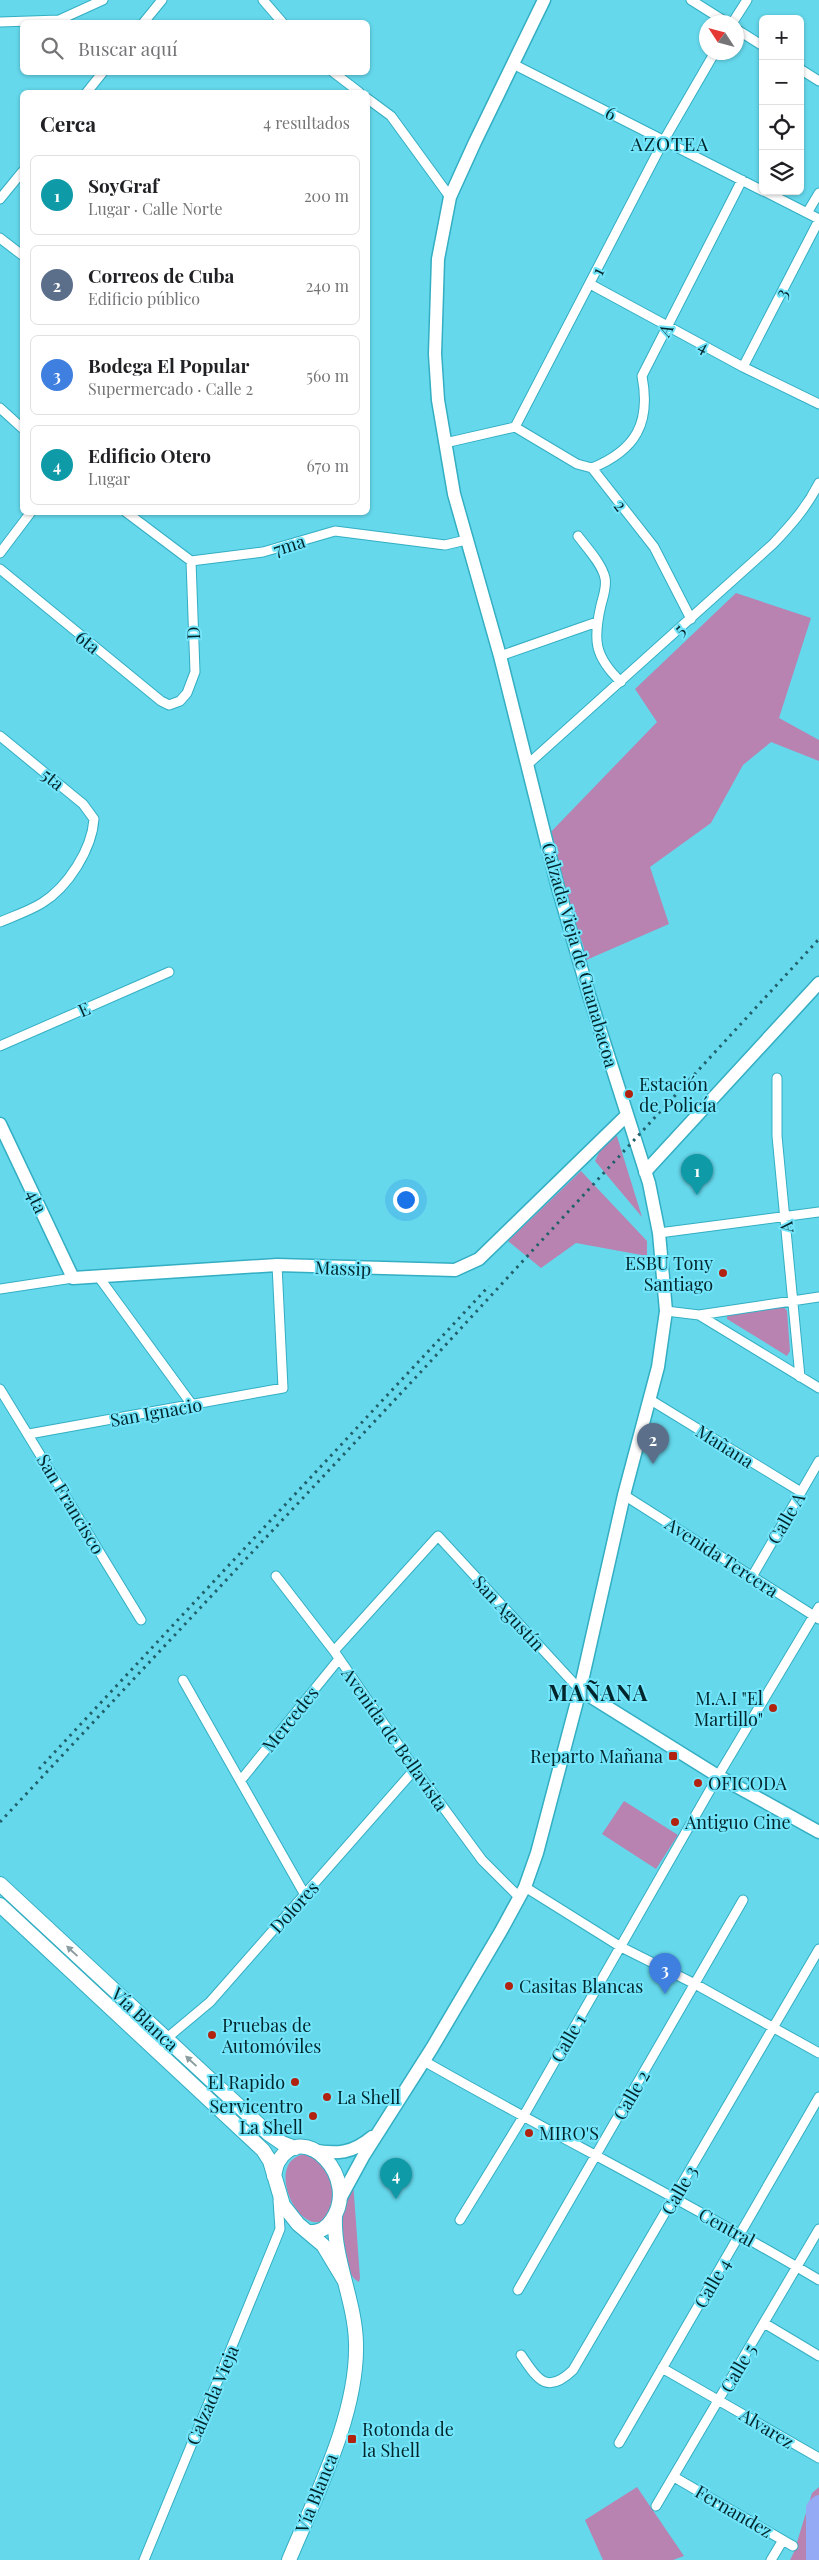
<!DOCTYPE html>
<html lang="es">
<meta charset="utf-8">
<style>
:root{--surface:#fff;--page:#f6f6f6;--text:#202124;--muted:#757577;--line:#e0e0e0;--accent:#b12310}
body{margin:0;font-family:"Playfair Display",serif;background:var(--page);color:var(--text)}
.controls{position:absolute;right:15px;top:15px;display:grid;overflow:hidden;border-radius:8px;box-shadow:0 1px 4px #0004}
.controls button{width:45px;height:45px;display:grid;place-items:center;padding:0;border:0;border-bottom:1px solid var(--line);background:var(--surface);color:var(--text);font:25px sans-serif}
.compass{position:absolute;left:699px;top:15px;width:45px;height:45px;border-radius:50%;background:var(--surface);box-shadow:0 1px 4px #0004;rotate:306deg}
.you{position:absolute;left:405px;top:1199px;width:18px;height:18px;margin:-12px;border:4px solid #fff;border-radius:50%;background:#1a73e8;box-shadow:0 0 0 8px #1a73e833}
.badge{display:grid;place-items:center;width:32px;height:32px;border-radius:50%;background:var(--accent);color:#fff;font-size:16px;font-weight:700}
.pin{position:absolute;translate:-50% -41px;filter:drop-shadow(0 1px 2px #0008)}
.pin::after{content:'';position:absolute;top:26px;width:18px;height:15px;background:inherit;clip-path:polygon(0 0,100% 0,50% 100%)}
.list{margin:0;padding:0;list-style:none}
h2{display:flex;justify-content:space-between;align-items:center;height:65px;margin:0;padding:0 20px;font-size:21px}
h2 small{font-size:16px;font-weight:400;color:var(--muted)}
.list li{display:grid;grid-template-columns:32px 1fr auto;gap:15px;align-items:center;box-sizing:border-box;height:80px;margin:0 10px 10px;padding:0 10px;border:1px solid var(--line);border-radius:8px}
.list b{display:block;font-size:19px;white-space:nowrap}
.list p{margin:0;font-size:16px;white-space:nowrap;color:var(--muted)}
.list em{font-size:16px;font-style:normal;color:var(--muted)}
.icon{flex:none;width:28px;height:28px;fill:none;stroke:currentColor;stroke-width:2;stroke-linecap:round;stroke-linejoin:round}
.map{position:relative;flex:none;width:819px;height:2560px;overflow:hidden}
.search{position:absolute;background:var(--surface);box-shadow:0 1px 4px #0004;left:20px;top:20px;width:350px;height:55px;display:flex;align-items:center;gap:12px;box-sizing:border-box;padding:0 18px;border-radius:8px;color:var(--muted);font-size:19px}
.panel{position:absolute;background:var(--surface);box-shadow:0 1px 4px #0004;left:20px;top:90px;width:350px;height:425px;border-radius:8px}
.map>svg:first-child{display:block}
.green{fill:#b883b1}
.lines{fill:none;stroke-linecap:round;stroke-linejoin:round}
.river{stroke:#94aaf4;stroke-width:18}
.street-casing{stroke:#33aec2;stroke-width:11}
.secondary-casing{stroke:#33aec2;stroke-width:15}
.primary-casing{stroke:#33aec2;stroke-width:16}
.street{stroke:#fff;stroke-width:9}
.secondary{stroke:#fff;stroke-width:12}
.primary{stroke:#fff;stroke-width:14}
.rail{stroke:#21606a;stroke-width:3;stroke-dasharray:2.5 5;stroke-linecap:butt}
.oneway{fill:#8c9da0}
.poi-dot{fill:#b12310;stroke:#73e5fa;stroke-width:2}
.labels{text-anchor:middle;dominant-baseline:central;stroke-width:4;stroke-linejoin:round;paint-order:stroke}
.street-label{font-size:18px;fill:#00252b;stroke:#73e5fa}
.poi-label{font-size:18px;fill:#00252b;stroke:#73e5fa;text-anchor:start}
.neighbourhood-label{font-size:19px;letter-spacing:1px;fill:#00252b;stroke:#73e5fa}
.district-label{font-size:22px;font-weight:bold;letter-spacing:1px;fill:#00252b;stroke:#73e5fa}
</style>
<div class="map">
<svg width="819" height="2560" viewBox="0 0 819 2560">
<rect width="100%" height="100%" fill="#65d8ec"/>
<path class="green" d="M736,593L811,618L779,718L819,740V761L771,742L743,765L711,823L650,867L669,924L584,961V948L546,837L657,722L635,689Z
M616,1133L642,1217L595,1161L601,1148Z
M581,1171L647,1241V1256L576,1243L541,1268L508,1241Z
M784,1307L787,1311L790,1351L787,1356L727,1319V1315Z
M624,1801L678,1835L656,1869L602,1834Z
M306,2154C329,2160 346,2207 324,2220C297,2236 263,2159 306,2154Z
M353,2181L360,2278L359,2282C341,2274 340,2223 343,2206C344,2197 349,2189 353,2181Z
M637,2487L684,2556L673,2560H603L585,2520Z
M819,2487V2560H790L794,2552L812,2493Z"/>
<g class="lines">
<path class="river" d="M815,2560V2508L819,2504"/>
<defs>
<path id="street" d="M263,0L282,22
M691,0L726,22
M0,22L59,20L103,0
M144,22L162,0
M733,22L747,0
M736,29L763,46
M513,64L763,191
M800,69L819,81
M333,72L359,92
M87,92L103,72
M368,99L391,116L450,197
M764,191L819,219
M0,199L22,172
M807,213L819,193
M0,238L22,255
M590,284L743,367L819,404
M743,367L819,220
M0,408L22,428
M515,427L577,464L592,468L654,547L691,619
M445,443L515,427L664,140L715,52
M592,468C636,450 651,423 642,376L742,180
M126,512L191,561L263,552L335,531L445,545L466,540
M578,536C587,548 602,564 605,578C607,587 603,597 601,605C593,640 594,656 621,682
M0,553L31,512
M0,569L161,701L169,705L180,701L187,693L195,672L191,561
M500,656L597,622
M0,736L83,804L94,819C92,849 68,887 42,903C29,911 14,916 0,922
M527,765L773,544C791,525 807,507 819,483
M0,1046L169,972
M777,1078V1136L800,1377
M659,1233L819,1212
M98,1276L193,1406
M0,1289L73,1278
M666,1311L699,1315L819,1388
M699,1315L819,1297
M0,1389L141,1620
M649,1399L801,1492
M29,1434L283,1388L277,1265
M624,1495L819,1619
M753,1575L819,1461
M276,1576L334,1651L415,1769L482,1860L519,1897
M334,1651L438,1536L580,1690
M183,1680L305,1895
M241,1780L339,1659
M525,1887L621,1947L695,1984L819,2053
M167,2038L210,2002L415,1769
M424,2061C555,2136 690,2203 819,2280
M460,2220L523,2117L718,1776L819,1607
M518,2290L743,1900
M764,2323L819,2356
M521,2355C537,2378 546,2396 573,2370L819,1949
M662,2368L819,2458
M619,2443L819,2097
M674,2477L793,2546
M656,2506L819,2229
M144,2560L274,2244L280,2229L278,2200
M771,2560L783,2540"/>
<path id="secondary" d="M0,1124L73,1278L277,1265L455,1270L479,1259L627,1115
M645,1172L819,983
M580,1690L718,1776L819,1832
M312,2150C337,2155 353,2153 372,2137
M340,2199L364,2155L432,2048L501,1931L525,1887L537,1853L580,1690L624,1495L658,1367L666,1311L659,1233L649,1183L589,995L557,884L500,656L454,494L438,400L435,354L438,259L450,197L475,142L544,0"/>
<path id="primary" d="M0,1884L269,2134L282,2143L295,2148
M0,1905L263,2150L270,2161L283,2205L298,2224L323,2245L344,2280
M274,2176C275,2172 276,2165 278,2162C303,2118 361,2178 332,2220C326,2229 320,2232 309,2232
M289,2560C316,2495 358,2414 356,2343C355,2300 333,2259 335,2216"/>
</defs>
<use href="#street" class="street-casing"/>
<use href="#secondary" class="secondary-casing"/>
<use href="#primary" class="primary-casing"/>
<use href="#street" class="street"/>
<use href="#secondary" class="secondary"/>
<use href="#primary" class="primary"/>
<path class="rail" d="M39,1769L489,1286
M0,1822L418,1375L819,939"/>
</g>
<defs><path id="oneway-solid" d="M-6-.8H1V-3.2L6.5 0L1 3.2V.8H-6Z" transform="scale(1.25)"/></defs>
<g class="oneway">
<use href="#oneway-solid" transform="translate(72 1951) rotate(-137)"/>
<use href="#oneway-solid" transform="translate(191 2061) rotate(-137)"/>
</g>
<g class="poi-dot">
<circle cx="629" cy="1094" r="5"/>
<circle cx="723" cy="1273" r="5"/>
<circle cx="773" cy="1708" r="5"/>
<rect x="668" y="1751" width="10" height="10" rx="2.5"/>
<circle cx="698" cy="1783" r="5"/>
<circle cx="675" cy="1822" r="5"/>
<circle cx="509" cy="1986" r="5"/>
<circle cx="212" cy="2035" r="5"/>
<circle cx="295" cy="2082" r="5"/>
<circle cx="327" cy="2097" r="5"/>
<circle cx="313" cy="2116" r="5"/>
<circle cx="529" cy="2133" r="5"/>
<rect x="347" y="2434" width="10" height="10" rx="2.5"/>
</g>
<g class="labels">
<g class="street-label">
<text transform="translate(611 113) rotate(27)">6</text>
<text transform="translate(597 271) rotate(-63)">1</text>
<text transform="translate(781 293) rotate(-63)">3</text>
<text transform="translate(665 330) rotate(-63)">A</text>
<text transform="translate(704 346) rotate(28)">4</text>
<text transform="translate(621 505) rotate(52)">2</text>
<text transform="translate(289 545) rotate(-17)">7ma</text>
<text transform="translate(679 629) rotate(-42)">5</text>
<text transform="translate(193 633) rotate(-92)">D</text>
<text transform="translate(88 642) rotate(39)">6ta</text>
<text transform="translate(53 779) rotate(39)">5ta</text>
<text transform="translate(580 955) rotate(74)">Calzada Vieja de Guanabacoa</text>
<text transform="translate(84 1009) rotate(-24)">E</text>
<text transform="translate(37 1201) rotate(64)">4ta</text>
<text transform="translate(786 1227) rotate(-96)">A</text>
<text transform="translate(343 1268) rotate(2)">Massip</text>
<text transform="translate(156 1412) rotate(-10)">San Ignacio</text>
<text transform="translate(725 1446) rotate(32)">Mañana</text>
<text transform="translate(71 1504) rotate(59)">San Francisco</text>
<text transform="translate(786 1518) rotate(-60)">Calle A</text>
<text transform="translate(722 1557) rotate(33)">Avenida Tercera</text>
<text transform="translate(509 1613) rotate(47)">San Agustín</text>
<text transform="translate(290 1719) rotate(-51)">Mercedes</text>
<text transform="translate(395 1739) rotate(55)">Avenida de Bellavista</text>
<text transform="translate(294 1907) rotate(-48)">Dolores</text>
<text transform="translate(145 2019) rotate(43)">Vía Blanca</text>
<text transform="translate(568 2038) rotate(-60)">Calle 1</text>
<text transform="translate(631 2095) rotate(-60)">Calle 2</text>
<text transform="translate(679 2190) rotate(-60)">Calle 3</text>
<text transform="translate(727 2227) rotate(29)">Central</text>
<text transform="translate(712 2283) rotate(-60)">Calle 4</text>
<text transform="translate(738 2368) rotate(-60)">Calle 5</text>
<text transform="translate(212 2395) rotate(-67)">Calzada Vieja</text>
<text transform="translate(767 2428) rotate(31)">Alvarez</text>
<text transform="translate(316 2493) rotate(-68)">Vía Blanca</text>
<text transform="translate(734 2511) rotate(30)">Fernandez</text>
</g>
<g class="poi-label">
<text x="639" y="1084">Estación<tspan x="639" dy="21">de Policía</tspan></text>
<text x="713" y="1263" text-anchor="end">ESBU Tony<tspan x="713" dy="21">Santiago</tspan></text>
<text x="763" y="1698" text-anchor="end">M.A.I "El<tspan x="763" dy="21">Martillo"</tspan></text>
<text x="663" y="1756" text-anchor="end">Reparto Mañana</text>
<text x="708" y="1783">OFICODA</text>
<text x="685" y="1822">Antiguo Cine</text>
<text x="519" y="1986">Casitas Blancas</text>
<text x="222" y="2025">Pruebas de<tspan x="222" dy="21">Automóviles</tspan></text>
<text x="285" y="2082" text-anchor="end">El Rapido</text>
<text x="337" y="2097">La Shell</text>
<text x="303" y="2106" text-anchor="end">Servicentro<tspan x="303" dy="21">La Shell</tspan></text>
<text x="539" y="2133">MIRO'S</text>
<text x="362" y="2429">Rotonda de<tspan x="362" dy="21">la Shell</tspan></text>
</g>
<g class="neighbourhood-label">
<text x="670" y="143">AZOTEA</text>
</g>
<g class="district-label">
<text x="598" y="1692">MAÑANA</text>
</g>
</g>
</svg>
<div class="controls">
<button>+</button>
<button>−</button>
<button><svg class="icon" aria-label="locate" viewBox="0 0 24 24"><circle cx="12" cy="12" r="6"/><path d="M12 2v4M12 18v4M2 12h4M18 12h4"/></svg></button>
<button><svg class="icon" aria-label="layers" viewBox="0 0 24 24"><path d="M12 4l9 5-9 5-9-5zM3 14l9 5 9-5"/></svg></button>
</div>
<svg class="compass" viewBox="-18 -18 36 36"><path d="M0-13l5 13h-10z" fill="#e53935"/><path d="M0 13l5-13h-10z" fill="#757577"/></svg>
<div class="you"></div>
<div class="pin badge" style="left:697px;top:1195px;background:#0f9aa8">1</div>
<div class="pin badge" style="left:653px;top:1464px;background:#5c6f8a">2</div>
<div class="pin badge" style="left:665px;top:1994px;background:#3f7fe0">3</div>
<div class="pin badge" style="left:396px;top:2199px;background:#0f9aa8">4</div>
<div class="search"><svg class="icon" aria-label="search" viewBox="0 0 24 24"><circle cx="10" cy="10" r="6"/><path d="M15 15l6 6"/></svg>Buscar aquí</div>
<section class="panel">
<h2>Cerca<small>4 resultados</small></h2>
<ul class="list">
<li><span class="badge" style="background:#0f9aa8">1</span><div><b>SoyGraf</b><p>Lugar · Calle Norte</p></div><em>200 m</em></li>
<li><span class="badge" style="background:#5c6f8a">2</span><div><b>Correos de Cuba</b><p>Edificio público</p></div><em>240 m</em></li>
<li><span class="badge" style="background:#3f7fe0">3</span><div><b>Bodega El Popular</b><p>Supermercado · Calle 2</p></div><em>560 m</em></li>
<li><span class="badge" style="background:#0f9aa8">4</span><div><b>Edificio Otero</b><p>Lugar</p></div><em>670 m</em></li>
</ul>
</section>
</div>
